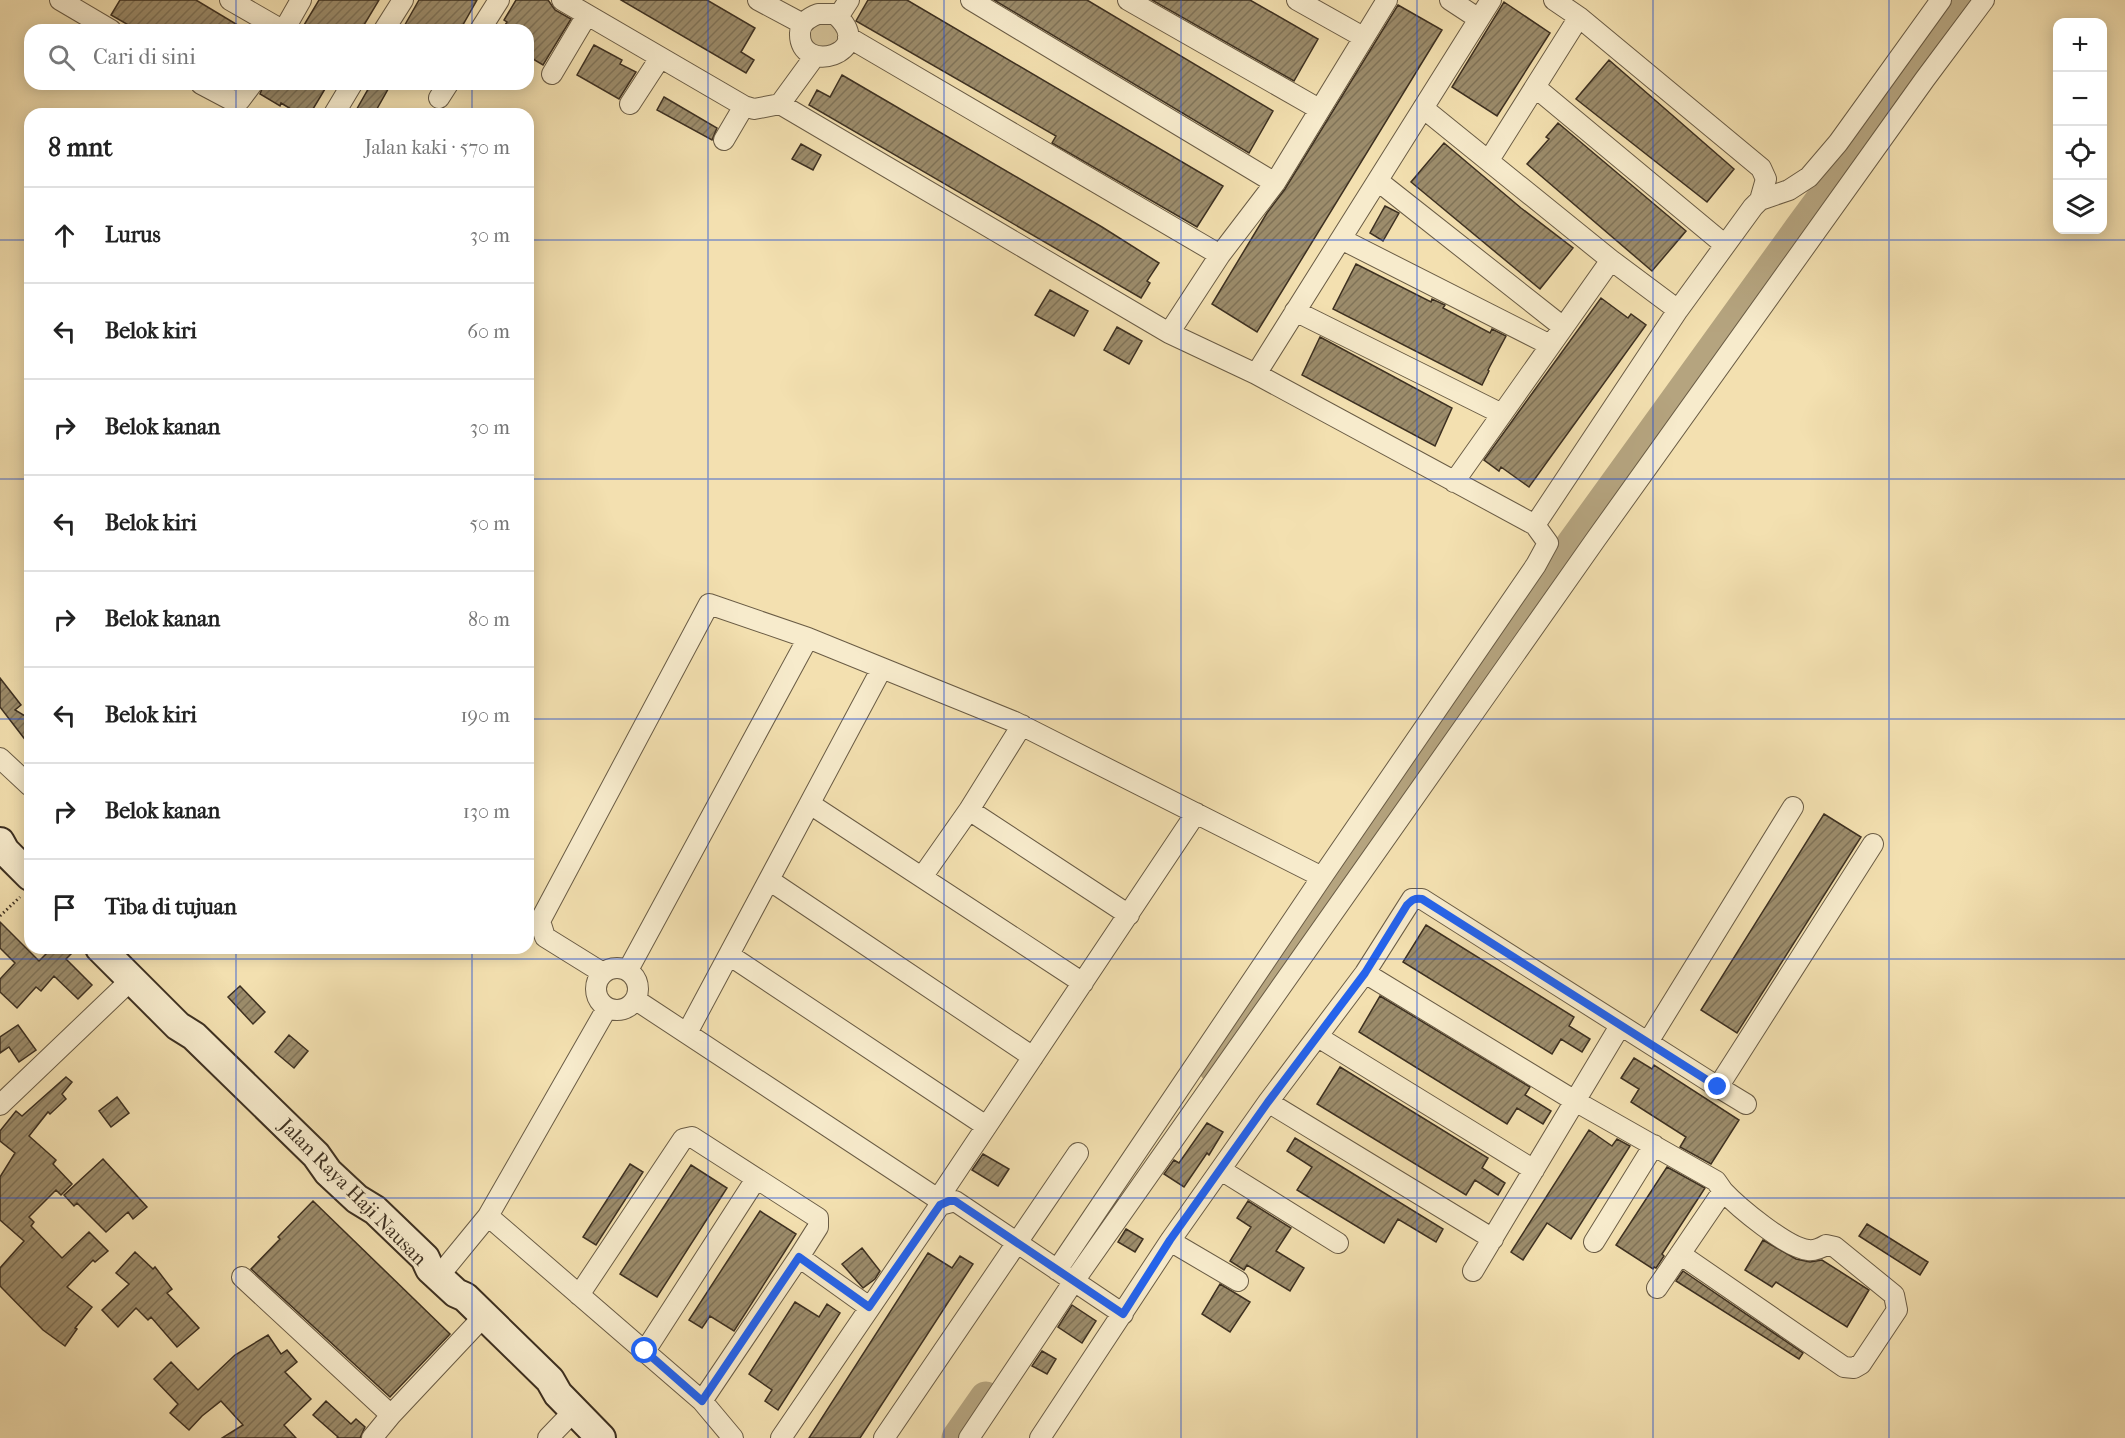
<!DOCTYPE html>
<html lang="id">
<meta charset="utf-8">
<style>
:root{--surface:#fff;--page:#f6f6f6;--text:#222;--muted:#767676;--line:#e0e0e0}
body{margin:0;font-family:"IM FELL French Canon",serif;background:var(--page);color:var(--text)}
.controls{position:absolute;right:18px;top:18px;display:grid;overflow:hidden;border-radius:12px;box-shadow:0 3px 15px #0003}
.controls button{width:54px;height:54px;display:grid;place-items:center;padding:0;border:0;border-bottom:2px solid var(--line);background:var(--surface);color:var(--text);font:30px sans-serif}
.stop{position:absolute;width:18px;height:18px;margin:-14px;border:4px solid #2563eb;border-radius:50%;background:#fff}
.stop.end{background:#2563eb;border-color:#fff;box-shadow:0 2px 6px #0008}
.list{margin:0;padding:0;list-style:none}
h2{display:flex;justify-content:space-between;align-items:center;height:78px;margin:0;padding:0 24px;font-size:26px}
h2 small{font-size:20px;font-weight:400;color:var(--muted)}
.list li{display:grid;grid-template-columns:39px 1fr auto;gap:18px;align-items:center;box-sizing:border-box;height:96px;padding:0 24px;border-top:2px solid var(--line)}
.list b{display:block;font-size:22px;white-space:nowrap}
.list em{font-size:20px;font-style:normal;color:var(--muted)}
.icon{flex:none;width:33px;height:33px;fill:none;stroke:currentColor;stroke-width:2;stroke-linecap:round;stroke-linejoin:round}
.map{position:relative;flex:none;width:2125px;height:1438px;overflow:hidden}
.search{position:absolute;background:var(--surface);box-shadow:0 3px 15px #0003;left:24px;top:24px;width:510px;height:66px;display:flex;align-items:center;gap:15px;box-sizing:border-box;padding:0 21px;border-radius:18px;color:var(--muted);font-size:22px}
.panel{position:absolute;background:var(--surface);box-shadow:0 3px 15px #0003;left:24px;top:108px;width:510px;height:846px;border-radius:18px}
.map>svg:first-child{display:block}
.grass{fill:#d4c298;stroke:#88795c;stroke-width:1.5}
.lines{fill:none;stroke-linecap:round;stroke-linejoin:round}
.river{stroke:#b5a47f;stroke-width:33}
.building{fill:url(#building-hatch);stroke:#3d3021;stroke-width:1.5}
.street-casing{stroke:#6a5c45;stroke-width:22}
.secondary-casing{stroke:#3d3021;stroke-width:32}
.path{stroke:#3d3021;stroke-width:3;stroke-dasharray:1.5 3;stroke-linecap:butt}
.street{stroke:#f7ebcc;stroke-width:20}
.secondary{stroke:#f7ebcc;stroke-width:28}
.route{stroke:#2563eb;stroke-width:8}
.grid{fill:none;stroke:#1d4ed8;stroke-width:1.5;stroke-opacity:0.55}
.labels{text-anchor:middle;dominant-baseline:central;stroke-width:6;stroke-linejoin:round;paint-order:stroke}
.street-label{font-size:20px;fill:#3d3021;stroke:#f7ebcc}
</style>
<div class="map">
<svg width="2125" height="1438" viewBox="0 0 2125 1438">
<defs>
<pattern id="building-hatch" width="6" height="6" patternUnits="userSpaceOnUse" patternTransform="scale(1.5)"><rect width="6" height="6" fill="#9c8c6b"/><path d="M-1 1l2-2M0 6l6-6M5 7l2-2" fill="none" stroke="#807358"/></pattern>
</defs>
<rect width="100%" height="100%" fill="#f3e0b0"/>
<filter id="stains"><feTurbulence type="fractalNoise" baseFrequency=".00333" numOctaves="4"/><feColorMatrix values="0 0 0 0 .2 0 0 0 0 .09 0 0 0 0 .02 0 0 0 .5 -.17"/></filter>
<radialGradient id="worn" r=".72"><stop offset=".6" stop-color="#630" stop-opacity="0"/><stop offset="1" stop-color="#630" stop-opacity=".3"/></radialGradient>
<path class="grass" d="M1969,0H1984L1075,1270L1554,570L1765,278Z
M818,14L848,34L815,56L805,21Z"/>
<g class="lines">
<path class="river" d="M1214,1066L1554,570L1801,228L1969,0
M958,1438L986,1398"/>
</g>
<path class="building" d="M120,0H196L246,30H137L111,15Z
M319,0H379L361,30H301Z
M419,0H477L460,30H402Z
M516,0H548L555,10L571,19L543,65L528,56V30H502L507,22L504,20Z
M621,0H707L755,28L741,52L754,60L746,73Z
M868,0H907L1223,186L1197,227L1052,143L1056,136L856,21Z
M994,0H1087L1273,111L1249,153Z
M1152,0H1250L1318,39L1294,81Z
M1504,2L1550,33L1497,116L1452,87Z
M1398,5L1442,30L1257,332L1212,304L1267,213L1285,189Z
M594,45L622,60L620,64L636,72L619,99L577,75Z
M1609,60L1734,169L1707,202L1576,99Z
M842,75L1102,227L1159,263L1147,281L1150,283L1141,298L809,105L817,90L830,97Z
M264,84H328L310,114H299L281,103L280,106L260,94Z
M371,84H391L374,114H354Z
M664,97L717,128L712,140L657,110Z
M1558,123L1686,231L1652,271L1527,164L1549,139L1546,137Z
M1444,143L1521,208L1573,248L1540,289L1411,182Z
M801,144L821,155L813,170L792,159Z
M1385,206L1399,213L1383,241L1370,233Z
M1356,264L1431,302L1432,299L1445,305L1443,308L1490,333L1492,329L1506,336L1488,370L1489,371L1482,385L1333,309Z
M1050,290L1088,311L1074,336L1035,315Z
M1601,298L1628,318L1631,314L1646,325L1529,487L1501,467L1499,471L1484,460Z
M1117,327L1142,341L1129,364L1104,350Z
M1320,337L1452,408L1435,446L1302,375Z
M0,678L21,705L15,710L30,719V746L0,707Z
M1824,814L1861,837L1737,1033L1701,1010Z
M0,922L39,961L52,948H77L66,959L92,985L78,999L54,976L41,991L36,987L17,1008L0,992V979L15,963L0,948Z
M1426,925L1574,1017L1569,1026L1590,1039L1582,1052L1561,1039L1552,1054L1403,962Z
M240,986L265,1012L253,1024L228,997Z
M1380,996L1530,1087L1525,1095L1551,1111L1543,1124L1517,1108L1507,1124L1359,1032Z
M18,1025L36,1050L19,1062L9,1047L0,1053V1037Z
M289,1035L308,1051L294,1068L275,1052Z
M1634,1058L1652,1069L1654,1065L1739,1120L1711,1164L1680,1147L1686,1137L1631,1102L1639,1089L1621,1078Z
M1340,1067L1488,1158L1482,1168L1505,1183L1498,1195L1475,1180L1466,1195L1317,1104Z
M66,1077L72,1082L62,1094L66,1099L50,1114L48,1112L29,1136L56,1160L53,1164L72,1184L61,1195L56,1190L29,1217L34,1222L31,1226L62,1258L89,1232L108,1251L95,1262L93,1260L67,1287L92,1307L75,1328L77,1329L65,1346L43,1330L0,1286V1268L24,1241L0,1220V1177L15,1153L0,1141V1131L16,1111L22,1116Z
M117,1097L129,1113L111,1127L99,1111Z
M1207,1123L1223,1132L1209,1155L1207,1153L1184,1187L1164,1174L1174,1160L1179,1163Z
M1589,1130L1612,1146L1617,1139L1630,1146L1571,1239L1547,1223L1523,1260L1511,1252Z
M1295,1138L1443,1229L1436,1242L1398,1219L1384,1243L1297,1190L1312,1167L1287,1151Z
M983,1154L1009,1169L998,1186L972,1170Z
M103,1159L147,1207L133,1219L128,1212L106,1232L77,1203L74,1206L64,1195Z
M630,1164L643,1172L596,1245L583,1237Z
M691,1165L727,1188L657,1297L620,1274Z
M1667,1167L1705,1188L1662,1254L1664,1256L1656,1268L1654,1267L1653,1269L1616,1245Z
M313,1201L450,1334L390,1397L251,1269L280,1239L278,1237Z
M1248,1201L1291,1228L1276,1251L1304,1268L1290,1291L1247,1265L1244,1270L1230,1261L1251,1227L1237,1218Z
M760,1211L796,1234L734,1331L710,1316L702,1328L689,1320Z
M1867,1224L1928,1262L1920,1275L1859,1236Z
M1126,1229L1143,1239L1135,1252L1118,1242Z
M1763,1240L1796,1259L1810,1262L1822,1260L1869,1290L1847,1327L1776,1282L1772,1287L1745,1270Z
M862,1248L880,1271L875,1279L863,1288L842,1264Z
M135,1252L153,1269L155,1267L172,1289L167,1293L199,1328L177,1347L151,1317L148,1320L136,1308L118,1327L102,1310L129,1284L116,1273Z
M928,1253L952,1268L960,1256L973,1264L860,1438H809Z
M1683,1271L1803,1353L1799,1359L1676,1281Z
M1220,1284L1250,1302L1230,1332L1202,1314Z
M795,1302L819,1317L827,1304L840,1313L778,1410L765,1401L772,1390L749,1374Z
M1072,1305L1096,1321L1082,1343L1058,1327Z
M268,1335L281,1354L287,1350L297,1362L285,1372L311,1399L284,1425L296,1438H222L243,1425L221,1401L202,1416L189,1430L170,1413L178,1404L154,1379L171,1362L198,1390L235,1355Z
M1042,1351L1056,1359L1047,1374L1032,1366Z
M326,1401L351,1424L356,1419L365,1427L360,1438H337L338,1437L313,1415Z"/>
<g class="lines">
<defs>
<path id="street" d="M60,0L111,30
M230,0L282,30
M562,0L744,106L754,109L780,104L1169,333L1256,374L1535,525L1548,543L1536,565L1322,877L1057,1270
M758,0L803,24
M971,0L1275,183
M1128,0L1319,109
M1297,0L1363,37
M1450,0L1479,19
M1554,0L1579,17L1761,168L1766,179L1760,200
M818,14H835C880,54 798,76 800,33C800,23 810,17 818,14Z
M838,17L849,0
M284,30L301,0
M384,30L403,0
M480,30L499,0
M848,37L1220,255
M552,74L587,15
M201,84L235,102L240,100L252,84
M1535,87L1725,245
M439,98L448,84
M630,104L660,58
M780,104L815,56
M1423,108L1611,260L1678,310
M334,114L352,84
M724,140L744,106
M1489,160L1579,17
M1378,181L1563,327
M1341,239L1550,345
M1295,311L1502,414
M1169,333L1220,255L1275,183L1387,0
M1256,374L1491,0
M1454,482L1611,260
M1535,525L1678,310L1753,207L1760,200L1789,190L1809,177L1838,143L1941,0
M0,758L30,786
M810,804L1083,983
M969,810L1129,915
M922,877L969,810L1022,725
M769,880L1033,1057
M729,955L986,1126
M596 989a21 21 0 1 1 42 0a21 21 0 1 1-42 0Z
M628,970L808,638
M603,973L545,937L540,921L709,604L808,638L1015,722L1322,877
M1365,973L1575,1101L1716,1181L1723,1191L1657,1288
M636,1000L944,1203
M687,1033L882,668
M1318,1037L1534,1170
M1648,1042L1793,807
M1718,1087L1746,1104
M1268,1102L1493,1239
M0,1105L132,979
M1221,1170L1338,1243
M938,1199L1196,813
M488,1216L702,1401L733,1438
M1170,1241L1238,1281
M1594,1242L1654,1145
M1680,1254L1844,1367L1854,1368L1861,1364L1897,1310L1894,1295L1835,1247L1826,1245C1821,1248 1815,1251 1808,1250C1787,1248 1738,1207 1723,1191
M799,1257L869,1307
M1473,1271L1620,1026
M242,1277L391,1415
M438,1277L488,1216L607,1008
M579,1295L683,1139L692,1137L818,1218V1227L799,1257L702,1401
M645,1351L756,1179
M372,1438L391,1415L484,1316
M548,1438L574,1411
M781,1438L940,1205L955,1201L1123,1314
M884,1438L1078,1153
M969,1438L1074,1281L1596,539L1925,79L1984,0
M1040,1438L1170,1241L1268,1102L1365,973L1412,899H1422L1718,1087L1873,844"/>
<path id="secondary" d="M0,842L5,851L30,876
M100,948L178,1026L194,1036L316,1155L328,1172L357,1199L375,1210L425,1258L430,1269L456,1293L465,1297L550,1380L558,1394L601,1438"/>
</defs>
<use href="#street" class="street-casing"/>
<use href="#secondary" class="secondary-casing"/>
<path class="path" d="M0,916L20,897"/>
<use href="#street" class="street"/>
<use href="#secondary" class="secondary"/>
</g>
<g class="lines">
<path class="route" d="M645,1351L702,1401L799,1257L869,1307L940,1205L949,1201H955L1123,1314L1170,1240L1268,1102L1365,973L1407,905C1412,900 1414,898 1422,899L1718,1087"/>
</g>
<path class="grid" d="M236,0V30M472,0V30M708,0V1438M944,0V1438M1181,0V1438M1417,0V1438M1653,0V1438M1889,0V1438M236,84V114M472,84V114M0,240H30M528,240H2125M0,479H30M528,479H2125M0,719H30M528,719H2125M236,948V1438M472,948V1438M0,959H2125M0,1198H2125"/>
<g class="labels">
<g class="street-label">
<text transform="translate(353 1192) rotate(45)">Jalan Raya Haji Nausan</text>
</g>
</g>
<rect width="100%" height="100%" filter="url(#stains)"/>
<rect width="100%" height="100%" fill="url(#worn)"/>
</svg>
<div class="controls">
<button>+</button>
<button>−</button>
<button><svg class="icon" aria-label="locate" viewBox="0 0 24 24"><circle cx="12" cy="12" r="6"/><path d="M12 2v4M12 18v4M2 12h4M18 12h4"/></svg></button>
<button><svg class="icon" aria-label="layers" viewBox="0 0 24 24"><path d="M12 4l9 5-9 5-9-5zM3 14l9 5 9-5"/></svg></button>
</div>
<div class="stop" style="left:645px;top:1351px"></div>
<div class="stop end" style="left:1718px;top:1087px"></div>
<div class="search"><svg class="icon" aria-label="search" viewBox="0 0 24 24"><circle cx="10" cy="10" r="6"/><path d="M15 15l6 6"/></svg>Cari di sini</div>
<section class="panel">
<h2>8 mnt<small>Jalan kaki · 570 m</small></h2>
<ul class="list">
<li><svg class="icon" aria-label="ahead" viewBox="0 0 24 24"><path d="M12 20V5M6 11l6-6 6 6"/></svg><div><b>Lurus</b></div><em>30 m</em></li>
<li><svg class="icon" aria-label="left" viewBox="0 0 24 24"><path d="M17 20v-9H6M10 6l-5 5 5 5"/></svg><div><b>Belok kiri</b></div><em>60 m</em></li>
<li><svg class="icon" aria-label="right" viewBox="0 0 24 24"><path d="M7 20v-9h11M14 6l5 5-5 5"/></svg><div><b>Belok kanan</b></div><em>30 m</em></li>
<li><svg class="icon" aria-label="left" viewBox="0 0 24 24"><path d="M17 20v-9H6M10 6l-5 5 5 5"/></svg><div><b>Belok kiri</b></div><em>50 m</em></li>
<li><svg class="icon" aria-label="right" viewBox="0 0 24 24"><path d="M7 20v-9h11M14 6l5 5-5 5"/></svg><div><b>Belok kanan</b></div><em>80 m</em></li>
<li><svg class="icon" aria-label="left" viewBox="0 0 24 24"><path d="M17 20v-9H6M10 6l-5 5 5 5"/></svg><div><b>Belok kiri</b></div><em>190 m</em></li>
<li><svg class="icon" aria-label="right" viewBox="0 0 24 24"><path d="M7 20v-9h11M14 6l5 5-5 5"/></svg><div><b>Belok kanan</b></div><em>130 m</em></li>
<li><svg class="icon" aria-label="arrive" viewBox="0 0 24 24"><path d="M6 21V4h12l-3 4 3 4H6"/></svg><div><b>Tiba di tujuan</b></div></li>
</ul>
</section>
</div>
